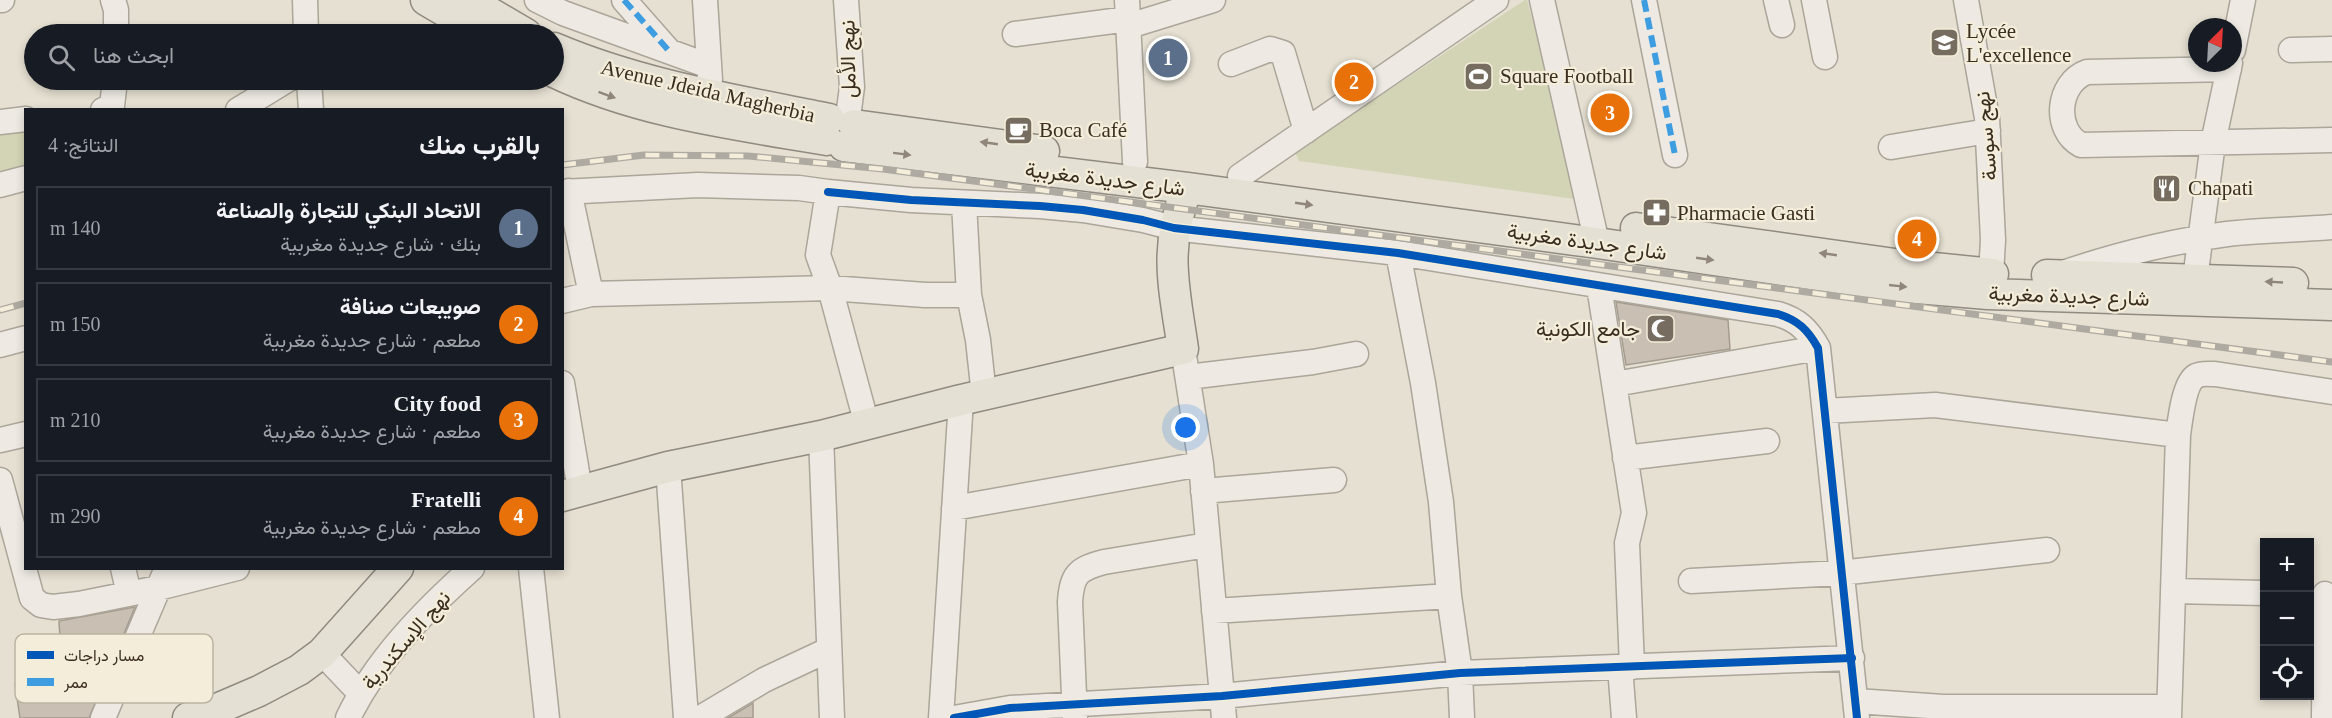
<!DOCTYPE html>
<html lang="ar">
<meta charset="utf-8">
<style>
:root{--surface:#171b24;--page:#242831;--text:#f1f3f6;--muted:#9ea1a6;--line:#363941;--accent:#766c5f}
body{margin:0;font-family:"Times New Roman",Vazirmatn,serif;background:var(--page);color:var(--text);direction:rtl}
.controls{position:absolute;right:18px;bottom:18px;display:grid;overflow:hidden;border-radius:0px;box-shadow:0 3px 9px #0003}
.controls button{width:54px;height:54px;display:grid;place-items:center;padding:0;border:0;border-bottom:2px solid var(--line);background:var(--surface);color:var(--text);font:30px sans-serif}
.compass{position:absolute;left:2188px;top:18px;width:54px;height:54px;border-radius:50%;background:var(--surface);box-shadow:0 3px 9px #0003;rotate:24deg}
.you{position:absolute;left:1186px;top:428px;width:21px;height:21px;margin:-15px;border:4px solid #fff;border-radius:50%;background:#1a73e8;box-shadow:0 0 0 9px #1a73e833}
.badge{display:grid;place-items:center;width:39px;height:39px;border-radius:50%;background:var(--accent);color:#fff;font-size:20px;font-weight:700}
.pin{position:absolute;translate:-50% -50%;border:3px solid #fff;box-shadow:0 2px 6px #0006}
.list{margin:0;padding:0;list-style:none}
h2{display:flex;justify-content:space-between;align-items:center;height:78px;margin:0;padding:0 24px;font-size:26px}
h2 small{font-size:20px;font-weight:400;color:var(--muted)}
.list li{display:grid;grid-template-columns:39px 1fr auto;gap:18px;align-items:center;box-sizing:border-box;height:84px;margin:0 12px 12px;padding:0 12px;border:2px solid var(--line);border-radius:0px}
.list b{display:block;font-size:22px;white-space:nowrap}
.list p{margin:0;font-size:20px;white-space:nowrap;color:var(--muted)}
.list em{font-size:20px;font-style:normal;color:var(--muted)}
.icon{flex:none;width:33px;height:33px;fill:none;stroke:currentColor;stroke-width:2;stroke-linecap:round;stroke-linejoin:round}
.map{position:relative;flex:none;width:2332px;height:718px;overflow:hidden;direction:ltr}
.search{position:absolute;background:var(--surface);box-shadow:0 3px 9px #0003;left:24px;top:24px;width:540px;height:66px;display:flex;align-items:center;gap:15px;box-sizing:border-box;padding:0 21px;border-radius:33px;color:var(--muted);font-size:22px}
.panel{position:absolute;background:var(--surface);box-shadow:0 3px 9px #0003;left:24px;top:108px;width:540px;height:462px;border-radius:0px;direction:rtl}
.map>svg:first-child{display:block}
.green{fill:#d3d4b5}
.building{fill:#c9bfb2;stroke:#a59c90;stroke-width:1.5}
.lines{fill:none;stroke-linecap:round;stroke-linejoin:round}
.minor-casing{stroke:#aba59a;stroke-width:27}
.major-casing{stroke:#908a80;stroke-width:33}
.minor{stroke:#eeeae3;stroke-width:24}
.major{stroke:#e5e0d4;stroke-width:30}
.rail-casing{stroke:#aeaaa2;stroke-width:7}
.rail{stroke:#f4edd9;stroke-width:4.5;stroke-dasharray:14;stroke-linecap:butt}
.quiet{stroke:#3e9de0;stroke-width:6;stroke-dasharray:12 6;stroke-linecap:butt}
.cycleway-casing{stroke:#f4edd9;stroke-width:11}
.cycleway{stroke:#0057b8;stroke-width:8}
.oneway{fill:#90877a}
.labels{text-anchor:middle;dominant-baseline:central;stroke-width:4.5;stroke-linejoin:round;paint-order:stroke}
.poi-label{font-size:21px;fill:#3a2e21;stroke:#f4edd9;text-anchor:start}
.street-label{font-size:21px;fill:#3a2e21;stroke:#f4edd9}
.key{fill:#f4edd9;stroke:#bcb4a2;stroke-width:1.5}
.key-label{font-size:16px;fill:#3a2e21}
</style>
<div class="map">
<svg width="2332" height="718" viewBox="0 0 2332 718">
<rect width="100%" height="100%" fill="#e5e0d1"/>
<path class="green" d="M1525,0H1527L1582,200L1299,161L1295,152Z
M25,130V173L0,180V134Z"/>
<path class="building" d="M1616,302L1728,320L1730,349L1626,365Z
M135,607L89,718H20L15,684L62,674L59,621Z
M753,703V718H728Z"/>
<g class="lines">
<defs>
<path id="minor" d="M0,0H2
M113,0L116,10V34
M305,0L306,34
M537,0L563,13L709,66
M624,0L668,50
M705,0L710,80
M846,0L852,87L848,117
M1127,0L1135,162
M1542,0L1597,243
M1644,0L1675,155
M1776,0L1782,25
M1814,0L1825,57
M1966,0L1987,118L1993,240L1991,274
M1129,26L1213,0
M1015,34L1128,19
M2233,50L2243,0
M2291,50L2332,49
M1231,64L1270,49L1283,53L1306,131
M2229,69L2087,72C2057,83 2053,130 2081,145L2332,140
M309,80L311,110
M103,110L112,106L115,80
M238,110L287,80
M0,122L26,119
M1891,147L1988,131
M1240,176L1496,0
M0,185L26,178
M569,191L591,294
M562,192L698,185L799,188L828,192L818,255L830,288L867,425
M828,192L911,200L1040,206L1083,210L1143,220L1174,228L1398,253L1778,314C1798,320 1808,330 1818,348L1857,718
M964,203L969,295
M1398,253L1423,383L1441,502L1449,596L1460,673L1462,718
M2066,272C2117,255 2173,241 2227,234C2261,230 2297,230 2332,227
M2195,279L2213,143L2230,63
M1599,286L1634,513L1627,543L1632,667
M562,301L591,294L830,288L925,295H969L978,340L984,395
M0,345L26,338
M1183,349L1201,464L1224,718
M1188,377L1313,362L1356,354
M562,383L580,490
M1615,384L1818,348
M1825,411L1935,405L2178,435
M821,436L832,718
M0,440L26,434
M1625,458L1767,441
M668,467L686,718
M0,480L32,598L41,605L53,607L79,604L158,588L237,568
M1203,491L1334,480
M954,508L1201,464
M123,568L129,594
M531,568L547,718
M1691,581L1840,573L2047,550
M2174,591L2264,593
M1214,611L1449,596
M322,653L360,693
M1620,667L1624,718
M1856,701L1943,707H2169
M103,718L167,568
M348,718C376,660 424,611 472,568
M700,718L764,680L828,650
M941,718L961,400
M954,718L1010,708L1222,696L1460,673L1852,658
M1075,718L1070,602C1072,574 1078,569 1104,562L1207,545
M2169,718L2178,435C2180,421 2184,383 2196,376C2201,373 2209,374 2215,374L2332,392
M2324,718L2325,594"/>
<path id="major" d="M426,0L484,34
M468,0L526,34
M554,48C641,85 736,100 829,119
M554,72C640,113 734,124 827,140
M854,125L1044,151
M844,146L1187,188L1597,243L1893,286L1988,294L2332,305
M1636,228L1895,264L1993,274
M2047,275L2293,283
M562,496L668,467L821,436L961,400L1183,349C1174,286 1163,250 1187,188
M188,718L210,712L259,691L299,670L322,653L398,568"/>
</defs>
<use href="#minor" class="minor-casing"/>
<use href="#major" class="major-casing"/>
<use href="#minor" class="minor"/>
<use href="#major" class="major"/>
<defs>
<path id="rail" d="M562,165L644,155L748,156L883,169L2332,362
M0,310L26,303"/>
</defs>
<use href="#rail" class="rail-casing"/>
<use href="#rail" class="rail"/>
<path class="quiet" d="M624,0L669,51
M1644,0L1675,155"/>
<defs>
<path id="cycleway" d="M828,192L911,200L1040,206L1083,210L1143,220L1174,228L1398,253L1778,314C1798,320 1808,330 1818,348L1857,718
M954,718L1010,708L1222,696L1460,673L1852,658"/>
</defs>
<use href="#cycleway" class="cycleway-casing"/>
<use href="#cycleway" class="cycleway"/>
</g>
<defs><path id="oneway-solid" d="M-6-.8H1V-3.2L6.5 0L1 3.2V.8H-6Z" transform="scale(1.5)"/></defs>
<g class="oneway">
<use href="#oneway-solid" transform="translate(607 95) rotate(20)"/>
<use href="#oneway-solid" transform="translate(989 143) rotate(-172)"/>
<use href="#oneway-solid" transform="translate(902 154) rotate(7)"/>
<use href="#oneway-solid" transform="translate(1304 204) rotate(8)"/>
<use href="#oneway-solid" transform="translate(1828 254) rotate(-172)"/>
<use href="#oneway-solid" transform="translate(1705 259) rotate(8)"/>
<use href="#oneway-solid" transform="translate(2274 282) rotate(-177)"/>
<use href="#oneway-solid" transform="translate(1898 286) rotate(6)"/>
</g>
<defs>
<symbol id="university-square" viewBox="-11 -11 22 22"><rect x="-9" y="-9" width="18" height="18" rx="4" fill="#766c5f" stroke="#f4edd9"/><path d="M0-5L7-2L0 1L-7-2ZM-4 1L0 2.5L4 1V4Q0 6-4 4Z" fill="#fff"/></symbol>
<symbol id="stadium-square" viewBox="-11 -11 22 22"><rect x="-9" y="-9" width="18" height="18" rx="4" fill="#766c5f" stroke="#f4edd9"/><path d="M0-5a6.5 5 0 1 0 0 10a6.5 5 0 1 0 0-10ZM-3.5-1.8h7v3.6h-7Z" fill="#fff"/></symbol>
<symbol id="cafe-square" viewBox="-11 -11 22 22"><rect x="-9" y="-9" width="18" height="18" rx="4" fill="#766c5f" stroke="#f4edd9"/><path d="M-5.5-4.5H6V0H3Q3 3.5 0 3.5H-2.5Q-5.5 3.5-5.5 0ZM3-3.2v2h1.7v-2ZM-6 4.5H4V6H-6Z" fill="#fff"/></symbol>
<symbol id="restaurant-square" viewBox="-11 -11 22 22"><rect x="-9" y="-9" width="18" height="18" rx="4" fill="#766c5f" stroke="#f4edd9"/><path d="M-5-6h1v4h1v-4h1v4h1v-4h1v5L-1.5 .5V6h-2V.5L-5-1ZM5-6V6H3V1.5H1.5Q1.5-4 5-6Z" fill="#fff"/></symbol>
<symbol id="pharmacy-square" viewBox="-11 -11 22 22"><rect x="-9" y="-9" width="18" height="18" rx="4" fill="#766c5f" stroke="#f4edd9"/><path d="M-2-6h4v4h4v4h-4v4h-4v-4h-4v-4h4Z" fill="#fff"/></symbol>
<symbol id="mosque-square" viewBox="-11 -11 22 22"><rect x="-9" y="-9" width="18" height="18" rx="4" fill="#766c5f" stroke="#f4edd9"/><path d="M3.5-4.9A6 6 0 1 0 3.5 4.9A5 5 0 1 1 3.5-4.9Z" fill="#fff"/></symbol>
</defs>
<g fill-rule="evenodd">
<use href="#university-square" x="1928" y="26" width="33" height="33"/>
<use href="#stadium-square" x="1462" y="60" width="33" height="33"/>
<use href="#cafe-square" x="1002" y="114" width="33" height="33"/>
<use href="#restaurant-square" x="2150" y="172" width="33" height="33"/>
<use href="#pharmacy-square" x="1640" y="196" width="33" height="33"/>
<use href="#mosque-square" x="1644" y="312" width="33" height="33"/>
</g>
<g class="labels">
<g class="poi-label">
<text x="1966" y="31">Lycée<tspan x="1966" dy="24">L'excellence</tspan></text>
<text x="1500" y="76">Square Football</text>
<text x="1039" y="130">Boca Café</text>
<text x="2188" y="188">Chapati</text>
<text x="1677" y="213">Pharmacie Gasti</text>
<text x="1640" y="329" text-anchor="end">جامع الكونية</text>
</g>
<g class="street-label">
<text transform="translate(848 59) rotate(-91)">نهج الأمل</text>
<text transform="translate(708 91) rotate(13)">Avenue Jdeida Magherbia</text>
<text transform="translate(1986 136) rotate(-95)">نهج سوسة</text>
<text transform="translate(1105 179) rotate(7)">شارع جديدة مغربية</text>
<text transform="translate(1587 242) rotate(8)">شارع جديدة مغربية</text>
<text transform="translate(2069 296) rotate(2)">شارع جديدة مغربية</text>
<text transform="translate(406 640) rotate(-49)">نهج الإسكندرية</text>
</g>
</g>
<rect x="15" y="634" width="198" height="69" rx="9" class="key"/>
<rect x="27" y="651" width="27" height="8" fill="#0057b8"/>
<rect x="27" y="678" width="27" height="8" fill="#3e9de0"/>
<g class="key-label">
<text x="64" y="661">مسار دراجات</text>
<text x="64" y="688">ممر</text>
</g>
</svg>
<div class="controls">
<button>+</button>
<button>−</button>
<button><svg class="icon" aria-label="locate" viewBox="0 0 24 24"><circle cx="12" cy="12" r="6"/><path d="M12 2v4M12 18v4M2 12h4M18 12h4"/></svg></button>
</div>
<svg class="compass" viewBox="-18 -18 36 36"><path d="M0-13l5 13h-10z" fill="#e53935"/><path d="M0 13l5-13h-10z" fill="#9ea1a6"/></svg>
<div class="you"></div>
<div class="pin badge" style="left:1168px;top:58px;background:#5c6f8a">1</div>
<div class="pin badge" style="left:1354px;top:82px;background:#e8710a">2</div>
<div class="pin badge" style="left:1610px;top:113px;background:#e8710a">3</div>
<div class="pin badge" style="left:1917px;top:239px;background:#e8710a">4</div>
<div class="search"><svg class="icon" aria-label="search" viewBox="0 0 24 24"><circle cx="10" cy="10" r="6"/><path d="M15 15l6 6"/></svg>ابحث هنا</div>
<section class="panel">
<h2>بالقرب منك<small>النتائج: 4</small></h2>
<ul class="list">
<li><span class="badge" style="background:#5c6f8a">1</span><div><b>الاتحاد البنكي للتجارة والصناعة</b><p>بنك · شارع جديدة مغربية</p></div><em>140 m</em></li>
<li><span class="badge" style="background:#e8710a">2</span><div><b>صويبعات صنافة</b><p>مطعم · شارع جديدة مغربية</p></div><em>150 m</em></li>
<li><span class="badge" style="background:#e8710a">3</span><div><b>City food</b><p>مطعم · شارع جديدة مغربية</p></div><em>210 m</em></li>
<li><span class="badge" style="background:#e8710a">4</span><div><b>Fratelli</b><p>مطعم · شارع جديدة مغربية</p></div><em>290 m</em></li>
</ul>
</section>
</div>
